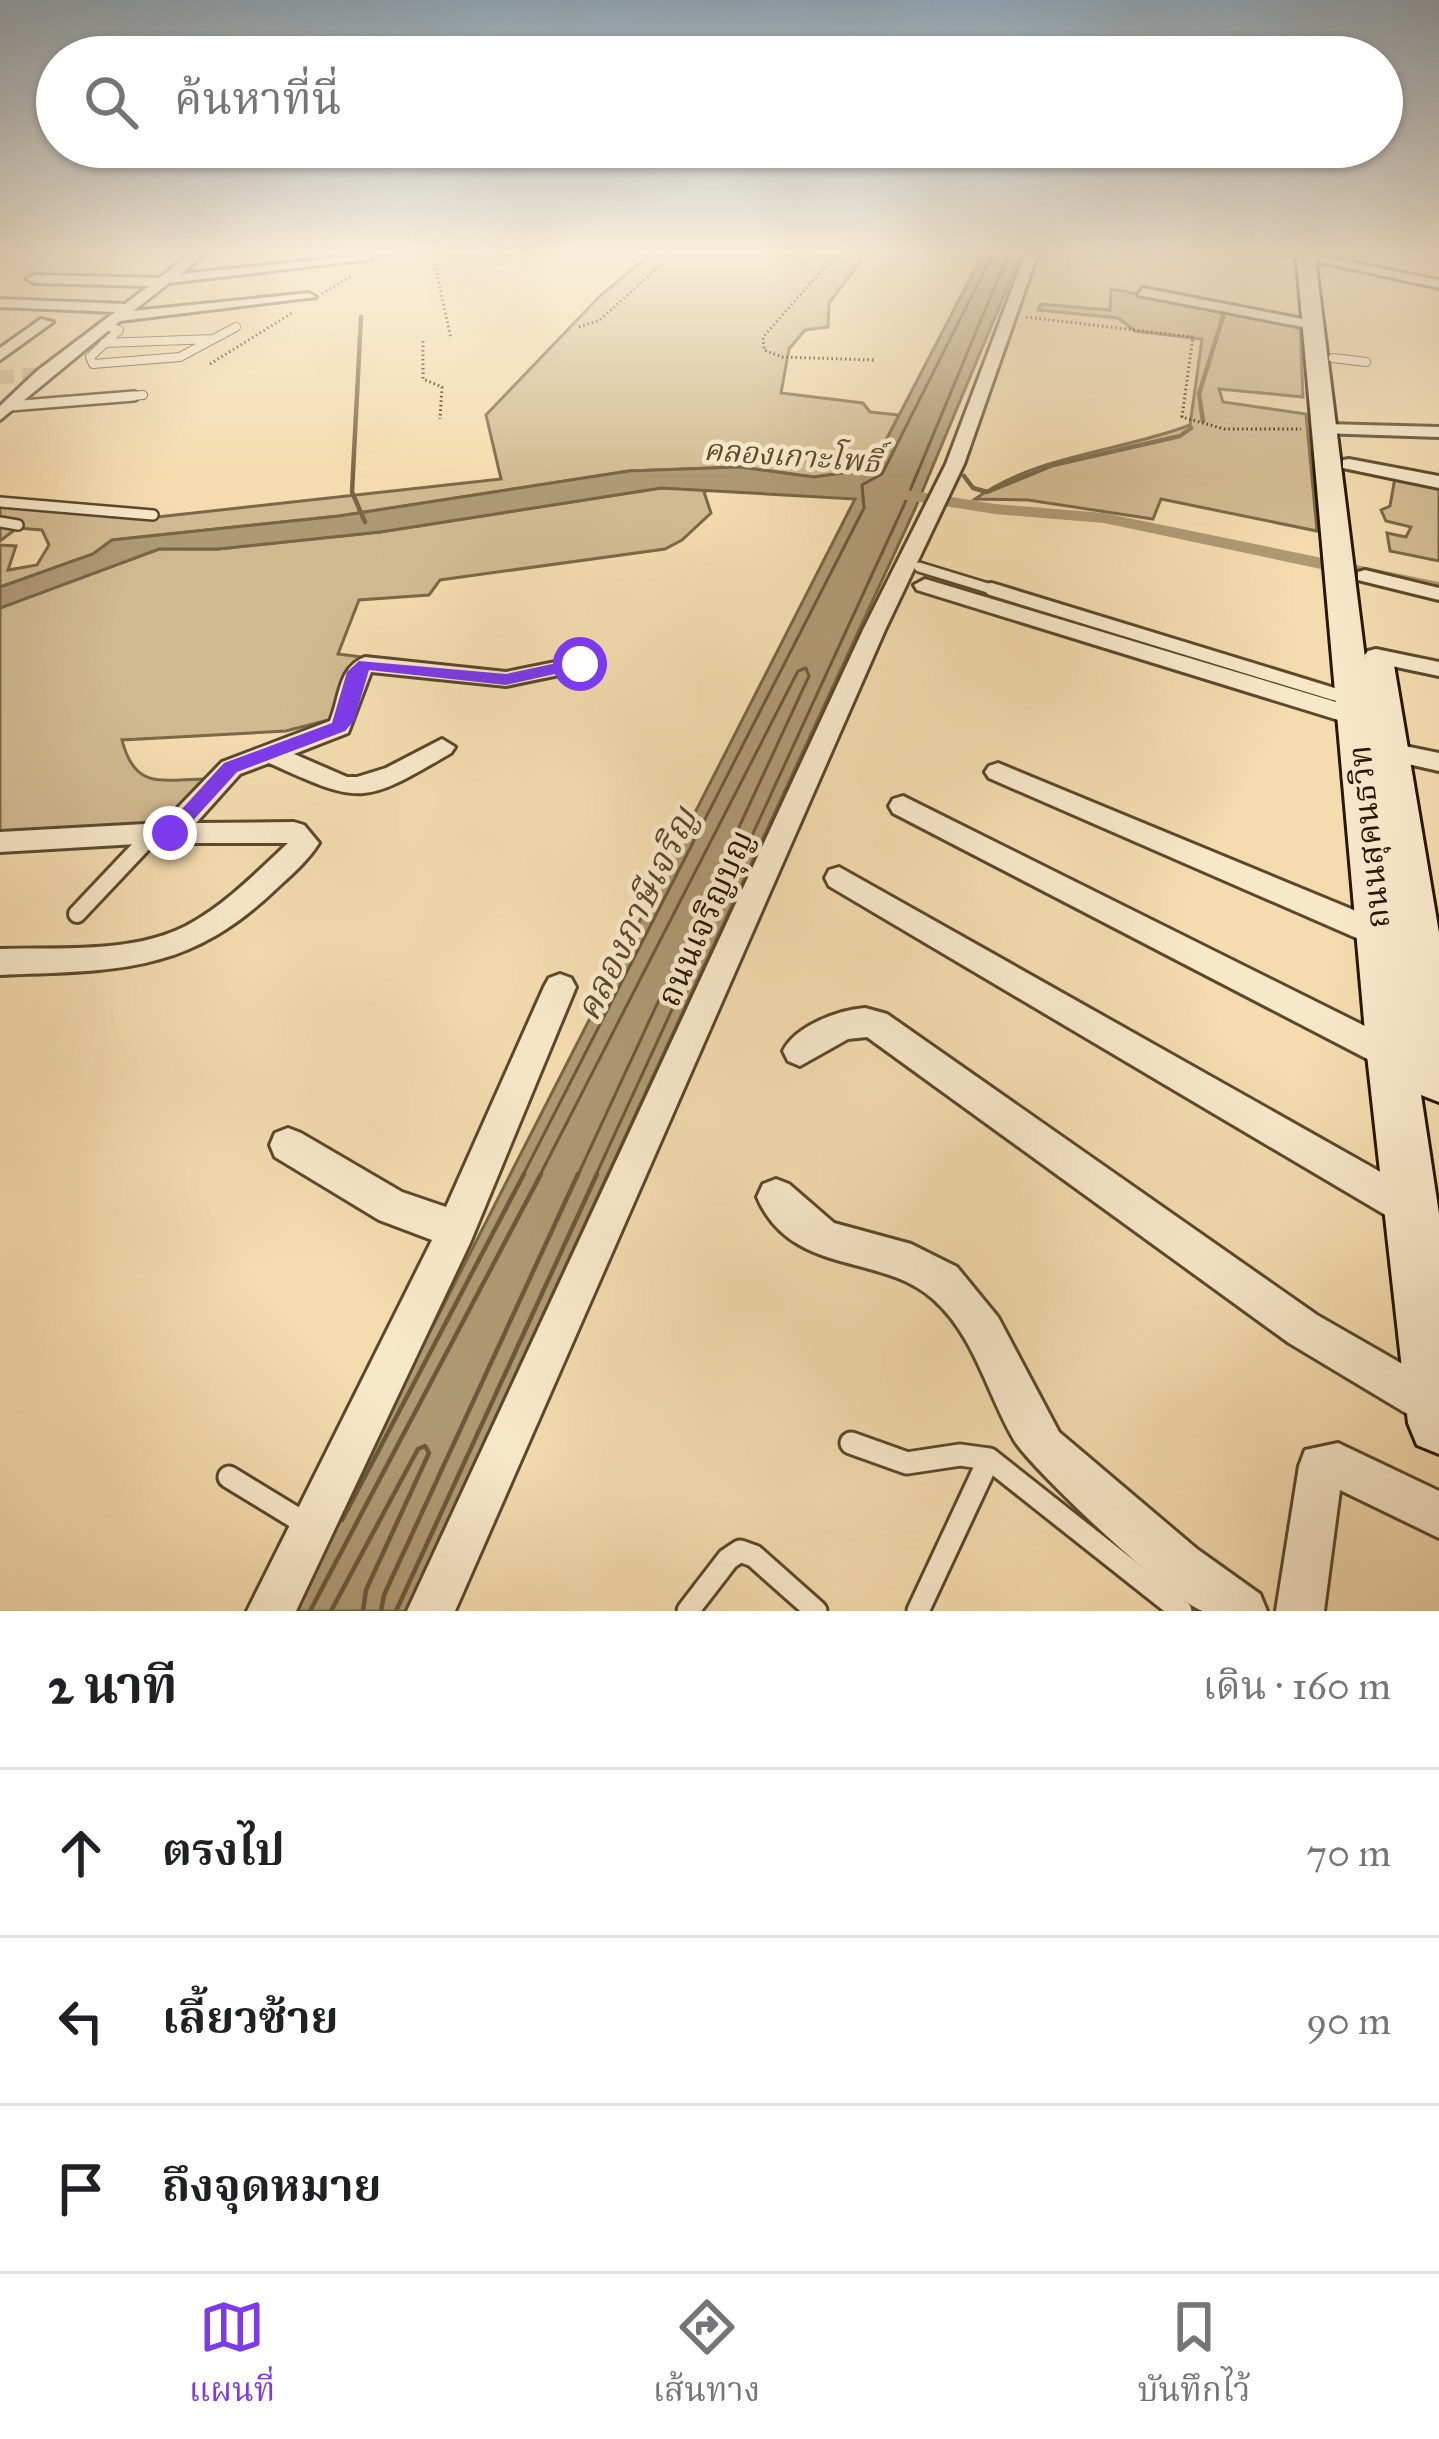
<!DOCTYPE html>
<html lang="th">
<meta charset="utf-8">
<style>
:root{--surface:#fff;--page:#f6f6f6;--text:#202124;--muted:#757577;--line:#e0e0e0;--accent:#7c3aed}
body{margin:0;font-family:"IM FELL Great Primer","Noto Serif Thai",serif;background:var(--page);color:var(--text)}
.stop{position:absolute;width:36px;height:36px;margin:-27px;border:9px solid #7c3aed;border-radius:50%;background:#fff}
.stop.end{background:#7c3aed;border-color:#fff;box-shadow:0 3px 12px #0008}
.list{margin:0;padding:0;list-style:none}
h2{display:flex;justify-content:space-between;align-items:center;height:156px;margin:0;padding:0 48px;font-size:51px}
h2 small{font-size:39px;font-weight:400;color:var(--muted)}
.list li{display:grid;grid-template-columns:78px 1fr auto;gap:36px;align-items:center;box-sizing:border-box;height:168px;padding:0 48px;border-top:3px solid var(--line)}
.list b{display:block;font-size:45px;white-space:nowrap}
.list em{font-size:39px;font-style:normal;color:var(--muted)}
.icon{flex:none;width:66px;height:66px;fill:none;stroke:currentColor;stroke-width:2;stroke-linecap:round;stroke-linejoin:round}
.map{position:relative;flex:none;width:1439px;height:1611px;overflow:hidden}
.search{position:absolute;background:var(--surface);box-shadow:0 3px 9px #0004;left:36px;right:36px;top:36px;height:132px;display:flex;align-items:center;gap:30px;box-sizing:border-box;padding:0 42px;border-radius:66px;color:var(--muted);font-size:45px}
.sheet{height:660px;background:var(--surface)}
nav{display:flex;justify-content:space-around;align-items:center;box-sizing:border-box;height:168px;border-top:3px solid var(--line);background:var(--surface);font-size:33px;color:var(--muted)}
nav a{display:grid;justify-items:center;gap:6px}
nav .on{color:var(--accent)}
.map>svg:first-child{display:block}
.green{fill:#d1ba90;stroke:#7c6848;stroke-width:3}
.water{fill:#af9973;stroke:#796545;stroke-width:3}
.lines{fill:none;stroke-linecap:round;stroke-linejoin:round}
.shore-far1{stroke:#6c583a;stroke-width:3}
.shore{stroke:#6c583a;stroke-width:4.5}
.stream{stroke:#796545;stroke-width:4.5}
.canal{fill:#af9973;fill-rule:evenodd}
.minor-tunnel{stroke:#d5be94;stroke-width:14;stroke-dasharray:14 8;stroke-linecap:butt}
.service-far4-casing{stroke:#5b482c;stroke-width:10}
.service-far3-casing{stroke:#5b482c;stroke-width:14}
.service-far2-casing{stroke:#5b482c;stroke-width:18}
.service-far1-casing{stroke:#5b482c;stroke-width:22}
.service-casing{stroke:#5b482c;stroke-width:27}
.minor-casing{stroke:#5b482c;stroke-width:6}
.secondary-casing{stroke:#281600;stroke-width:6}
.path{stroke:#281600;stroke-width:3;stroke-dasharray:1.5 3;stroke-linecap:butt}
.service-far4{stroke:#f8e8ca;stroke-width:8}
.service-far3{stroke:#f8e8ca;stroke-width:9}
.service-far2{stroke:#f8e8ca;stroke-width:12}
.service-far1{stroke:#f8e8ca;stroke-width:16}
.service{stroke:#f8e8ca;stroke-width:21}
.minor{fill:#f8e8ca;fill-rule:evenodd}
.secondary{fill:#f8e8ca;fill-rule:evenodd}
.route{fill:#7c3aed}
.labels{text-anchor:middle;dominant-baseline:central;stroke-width:9;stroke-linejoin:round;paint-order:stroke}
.far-water-label{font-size:30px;font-style:italic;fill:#5e4a2e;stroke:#f8e8ca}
.street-label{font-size:33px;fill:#281600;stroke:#f8e8ca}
.water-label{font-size:36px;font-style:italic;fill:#5e4a2e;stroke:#f8e8ca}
</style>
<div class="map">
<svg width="1439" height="1611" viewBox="0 0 1439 1611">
<rect width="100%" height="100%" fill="#f4dcae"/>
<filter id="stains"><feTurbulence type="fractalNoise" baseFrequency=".00167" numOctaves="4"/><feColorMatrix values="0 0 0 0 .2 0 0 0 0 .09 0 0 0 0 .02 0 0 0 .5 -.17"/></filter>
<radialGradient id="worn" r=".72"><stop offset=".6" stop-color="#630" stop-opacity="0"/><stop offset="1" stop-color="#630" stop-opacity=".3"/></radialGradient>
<path class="green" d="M655,250H869L829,303L828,327L805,330L789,349L781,393L863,403L870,412L899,415L871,469L814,477L739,467L629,471L339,516L112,540L93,554L0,587V545L16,546L8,570L37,565L49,545L42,530L17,528L0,541V502L148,518L501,479L486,415L600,296Z
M1111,289L1300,324L1303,397L1219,389L1223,402L1306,414L1317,531L1161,499L1153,519L1028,500L975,499C1038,454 1120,452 1190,425L1202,339L1135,331L1118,318L1038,310L1041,304L1110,310Z
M1396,472L1439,477V561L1390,551L1387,533L1406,537L1411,527L1386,521L1381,510L1390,506Z
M661,488H713L704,492L711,513L682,540L665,549L440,580L429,595L359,600L338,654L362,657L332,719L286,731L122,740C135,791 162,779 207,779L169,841L0,850V608L159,549H218L380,532Z"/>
<path class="water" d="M985,250H1023L915,509L406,1611H280L436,1320L855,499L661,488L380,532L218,549H159L0,608V587L93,554L112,540L339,516L629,471L739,467L814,477L871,469Z"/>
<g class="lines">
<path class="shore-far1" d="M522,1177L864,508L862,485L882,474L995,250
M539,1177L798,671L806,668L809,676L577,1177
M595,1177L904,505L1010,250"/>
<path class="shore" d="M342,1520L524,1174
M310,1611L541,1174
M331,1611L418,1449L425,1446L429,1453L366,1590L363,1611
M381,1611L384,1595L578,1174
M396,1611L597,1174"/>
<path class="stream" d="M361,317L352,492L365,522
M1203,421L1199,394L1225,310
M964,476L973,488L987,492L1053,465L1180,436L1191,428"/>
<path class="canal" d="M888,487L995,504L1104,513L1439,582V594L1104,523L995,514L882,496L880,492Z"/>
<path class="minor-tunnel" d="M0,377L43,374"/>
<defs>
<path id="service-far4" d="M1347,257L1351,250
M105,326L119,330L90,357L93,364L180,357L236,327
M104,343L213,339
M1333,358L1366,362
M98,399L143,395"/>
<path id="service-far3" d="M10,406L134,396
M0,502L153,515
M0,522L18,525
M919,567L1001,592"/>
<path id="service-far2" d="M991,589L1350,699
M142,845L154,833"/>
<path id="service-far1" d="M77,914L145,842"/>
<path id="service" d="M851,1443L907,1463L960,1455L989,1459L1181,1611
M229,1477L306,1524
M688,1611L728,1559L740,1551L754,1556L816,1611
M918,1611L989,1459"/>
<path id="minor" d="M196,250H209L181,274L366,255L372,259L169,283L133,311L309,293L316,297L120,321L0,420V406L37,371L115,312L0,307V299L125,304L149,286L34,283L27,279L34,275L159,278Z
M1027,250H1039L964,464L885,630L455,1611H407L863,630L946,464Z
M1265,250H1288L1439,280V288Z
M1143,288L1313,321L1320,325L1313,329L1138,295Z
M41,319L53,322L0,360V348Z
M1326,424L1439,427V437L1320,433V425Z
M1349,459L1439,476V488L1343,468V460Z
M1365,570L1439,588V600L1358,580V572Z
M925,579L1366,711L1369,717L1366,723H1348L917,590L914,585Z
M1376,649L1439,662V676L1368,661L1364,656L1368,651Z
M365,657L506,672L580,657L592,664L588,669L506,686L371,672L348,733L294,754L347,777H357L386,768L442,739L455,747L451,753C362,805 362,805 269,763L240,774L196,823L294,822L304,825L319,843C308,861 290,876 275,890C186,975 115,970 0,975V949C59,947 131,954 186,926C225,905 256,873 288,843H154L0,852V832L163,823L222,762L330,721C340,698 338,667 365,657Z
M1390,743L1439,753V771L1381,758L1377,752Z
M998,763L1390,925L1394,934L1390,943L1379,946L1368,943L989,778L985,772L989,766Z
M903,796L1403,1045L1408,1055L1403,1065L1391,1070L1379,1065L893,813L889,806L893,799Z
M839,867L1425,1197L1431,1210L1425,1223L1412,1229L1399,1223L829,886L825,878L829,870Z
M560,974L571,978L576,987L470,1243L296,1611H247L432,1240L379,1220L275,1157L270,1145L275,1133L288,1128L301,1133L402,1192L446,1207L544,987L549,978Z
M865,1008L887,1014L1317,1315L1439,1385V1425L1419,1421L1289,1343L867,1037L848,1039L800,1066L788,1061L783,1051C795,1026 838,1010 865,1008Z
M776,1179L789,1184L834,1223L911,1244L957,1267L998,1317L1059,1432L1197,1549L1260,1594L1267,1611C1249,1611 1221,1611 1203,1611C1173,1602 1031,1469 1014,1440C987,1394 975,1336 933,1299C880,1252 791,1277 757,1197L763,1184Z
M1338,1443L1439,1491V1538L1340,1490L1324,1611H1276L1299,1466L1305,1450Z"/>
<path id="secondary" d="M1296,250H1314L1365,658H1389L1394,665L1439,933V1102L1421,1095L1439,1214V1454L1417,1445L1408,1423L1367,1055Z"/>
</defs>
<use href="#service-far4" class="service-far4-casing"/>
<use href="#service-far3" class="service-far3-casing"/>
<use href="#service-far2" class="service-far2-casing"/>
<use href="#service-far1" class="service-far1-casing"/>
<use href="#service" class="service-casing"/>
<use href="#minor" class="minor-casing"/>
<use href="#secondary" class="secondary-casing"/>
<path class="path" d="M840,250L763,337L764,350L782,357L874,360
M383,257L432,251L451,339
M322,294L353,275
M1026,317L1193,337L1182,417L1224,429H1301
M579,327L600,320L677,250
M423,341V379L442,387L440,419
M210,364L292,313"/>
<use href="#service-far4" class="service-far4"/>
<use href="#service-far3" class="service-far3"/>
<use href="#service-far2" class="service-far2"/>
<use href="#service-far1" class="service-far1"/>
<use href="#service" class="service"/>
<use href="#minor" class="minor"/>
<use href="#secondary" class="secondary"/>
</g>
<linearGradient id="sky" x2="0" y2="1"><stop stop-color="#91a9b9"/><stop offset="0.53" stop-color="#faefdb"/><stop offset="1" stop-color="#faefdb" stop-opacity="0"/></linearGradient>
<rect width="1439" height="475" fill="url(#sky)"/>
<path class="route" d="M580,658L586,660V667L506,685L369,670L354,721L345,731L237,772L177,838H163L160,833L224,763L332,723L347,672L359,661L506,674Z"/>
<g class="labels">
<g class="far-water-label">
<text transform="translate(792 456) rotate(4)">คลองเกาะโพธิ์</text>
</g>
<g class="street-label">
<text transform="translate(1369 837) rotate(-96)">ถนนสุคนธวิท</text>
<text transform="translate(705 918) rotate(-66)">ถนนเจริญบุญ</text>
</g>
<g class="water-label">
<text transform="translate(636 914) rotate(-64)">คลองภาษีเจริญ</text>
</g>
</g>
<rect width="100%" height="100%" filter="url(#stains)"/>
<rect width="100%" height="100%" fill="url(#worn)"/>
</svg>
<div class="stop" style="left:580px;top:664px"></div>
<div class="stop end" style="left:170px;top:833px"></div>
<div class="search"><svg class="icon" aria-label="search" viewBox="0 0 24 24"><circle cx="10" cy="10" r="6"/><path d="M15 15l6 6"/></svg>ค้นหาที่นี่</div>
</div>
<section class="sheet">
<h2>2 นาที<small>เดิน · 160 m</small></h2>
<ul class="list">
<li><svg class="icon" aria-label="ahead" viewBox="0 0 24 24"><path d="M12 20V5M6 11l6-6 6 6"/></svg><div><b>ตรงไป</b></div><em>70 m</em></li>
<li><svg class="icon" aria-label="left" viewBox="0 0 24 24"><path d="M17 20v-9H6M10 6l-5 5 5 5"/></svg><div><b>เลี้ยวซ้าย</b></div><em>90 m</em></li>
<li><svg class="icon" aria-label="arrive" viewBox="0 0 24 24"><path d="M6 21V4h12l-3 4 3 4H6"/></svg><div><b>ถึงจุดหมาย</b></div></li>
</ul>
</section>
<nav>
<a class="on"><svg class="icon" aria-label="map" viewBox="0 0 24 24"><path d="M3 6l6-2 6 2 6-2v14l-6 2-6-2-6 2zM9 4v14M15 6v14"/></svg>แผนที่</a>
<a><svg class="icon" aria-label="directions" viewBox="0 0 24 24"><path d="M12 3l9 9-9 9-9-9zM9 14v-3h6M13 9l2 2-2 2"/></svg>เส้นทาง</a>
<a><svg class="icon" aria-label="saved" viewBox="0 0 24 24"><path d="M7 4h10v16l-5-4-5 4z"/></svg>บันทึกไว้</a>
</nav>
